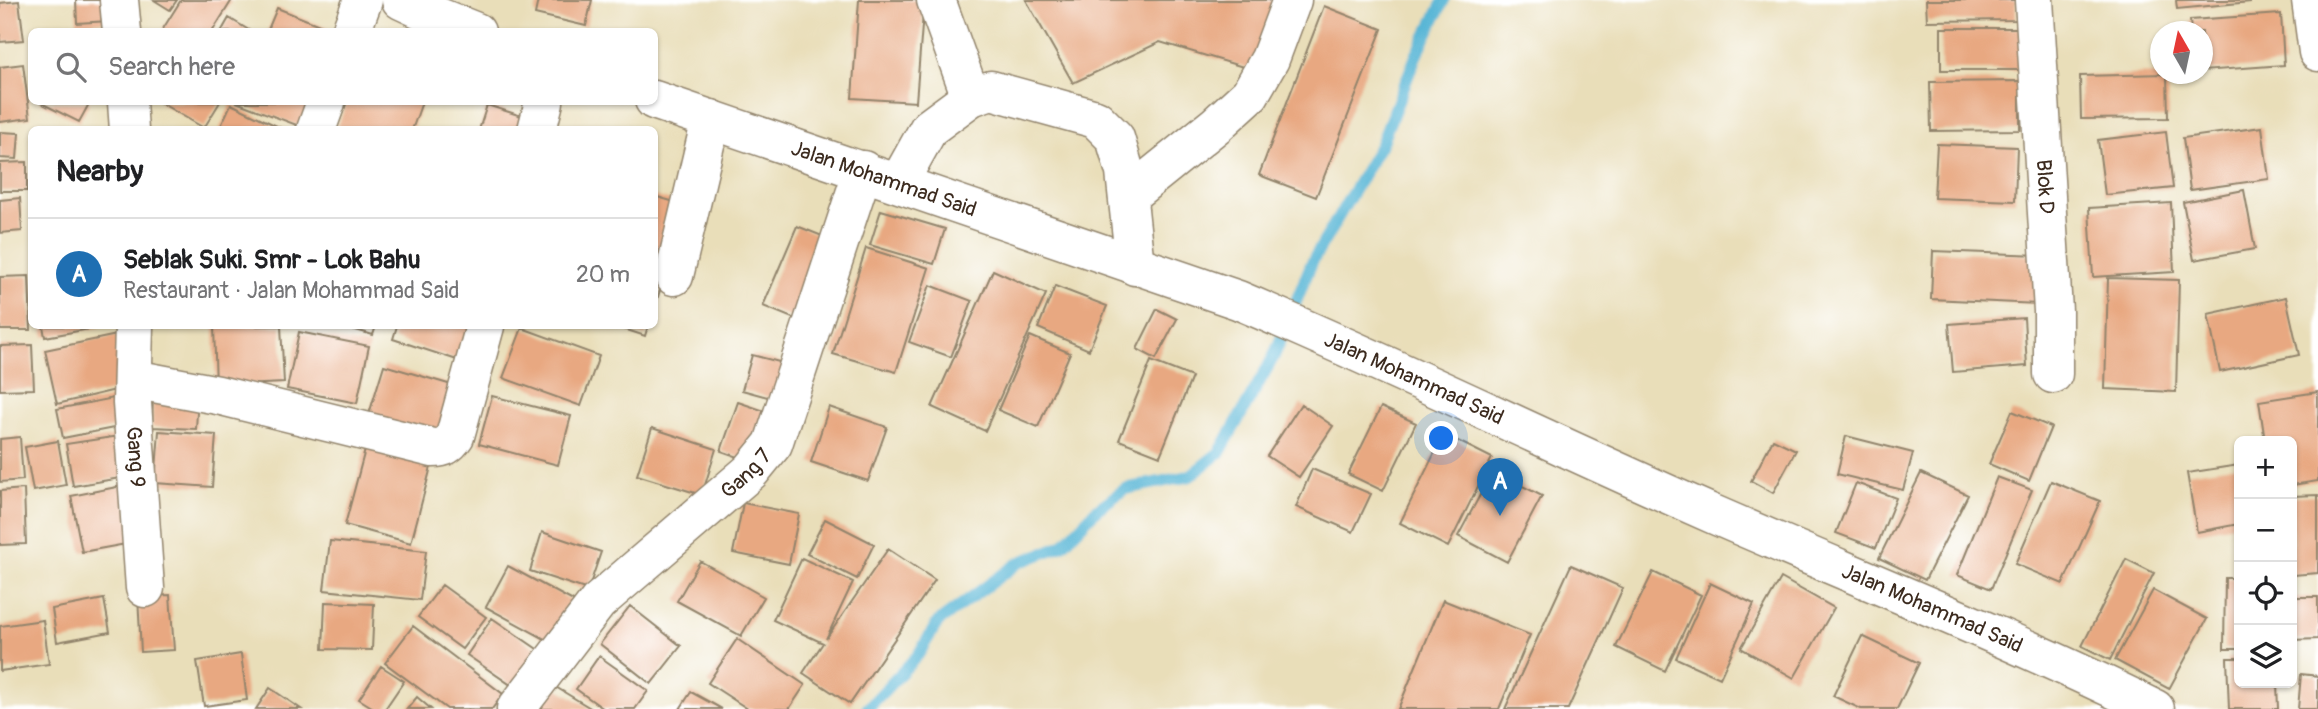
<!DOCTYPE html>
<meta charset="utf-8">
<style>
:root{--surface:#fff;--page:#f2f2f2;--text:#202124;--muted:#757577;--line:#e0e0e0;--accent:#1f6fb2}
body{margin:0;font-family:Pangolin,sans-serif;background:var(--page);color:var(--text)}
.controls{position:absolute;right:21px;bottom:21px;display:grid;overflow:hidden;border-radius:10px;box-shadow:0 2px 5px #0004}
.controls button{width:63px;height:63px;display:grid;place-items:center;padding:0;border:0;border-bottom:2px solid var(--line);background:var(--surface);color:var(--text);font:35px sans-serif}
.compass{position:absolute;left:2150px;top:21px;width:63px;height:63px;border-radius:50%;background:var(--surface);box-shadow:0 2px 5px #0004;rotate:351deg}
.you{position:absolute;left:1442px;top:439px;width:24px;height:24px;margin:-18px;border:5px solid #fff;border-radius:50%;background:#1a73e8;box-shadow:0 0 0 10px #1a73e833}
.badge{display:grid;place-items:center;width:46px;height:46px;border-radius:50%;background:var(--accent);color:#fff;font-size:23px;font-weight:700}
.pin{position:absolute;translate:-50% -58px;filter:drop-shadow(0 2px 4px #0008)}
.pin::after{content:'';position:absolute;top:37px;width:24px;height:21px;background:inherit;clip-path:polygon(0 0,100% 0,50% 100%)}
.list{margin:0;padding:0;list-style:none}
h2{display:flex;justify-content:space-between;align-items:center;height:91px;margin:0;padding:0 28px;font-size:30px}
h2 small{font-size:23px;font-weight:400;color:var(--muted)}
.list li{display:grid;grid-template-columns:46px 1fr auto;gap:21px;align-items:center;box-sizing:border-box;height:112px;padding:0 28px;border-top:2px solid var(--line)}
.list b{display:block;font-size:26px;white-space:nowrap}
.list p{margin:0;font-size:23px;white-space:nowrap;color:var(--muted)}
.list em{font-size:23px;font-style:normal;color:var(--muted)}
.icon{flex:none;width:38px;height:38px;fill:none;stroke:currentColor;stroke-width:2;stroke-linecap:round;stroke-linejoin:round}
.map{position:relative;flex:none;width:2318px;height:709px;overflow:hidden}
.search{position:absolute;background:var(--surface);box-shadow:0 2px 5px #0004;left:28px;top:28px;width:630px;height:77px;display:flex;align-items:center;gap:18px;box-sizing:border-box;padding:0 24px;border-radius:10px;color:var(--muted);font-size:26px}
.panel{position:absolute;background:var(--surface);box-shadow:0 2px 5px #0004;left:28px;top:126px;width:630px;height:203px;border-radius:10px}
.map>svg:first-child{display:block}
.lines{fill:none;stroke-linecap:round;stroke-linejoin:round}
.stream{stroke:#57b5d5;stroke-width:12}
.building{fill:#e8a881}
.minor-casing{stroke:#92846c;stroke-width:41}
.minor{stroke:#fff;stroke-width:38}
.labels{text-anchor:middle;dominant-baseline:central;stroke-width:5;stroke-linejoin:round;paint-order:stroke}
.street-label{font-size:21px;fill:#3b2a1e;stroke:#fff}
</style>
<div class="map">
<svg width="2318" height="709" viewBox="0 0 2318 709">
<rect width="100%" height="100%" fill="#fff"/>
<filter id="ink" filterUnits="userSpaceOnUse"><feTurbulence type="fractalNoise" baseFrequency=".0143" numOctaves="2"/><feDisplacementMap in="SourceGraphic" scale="14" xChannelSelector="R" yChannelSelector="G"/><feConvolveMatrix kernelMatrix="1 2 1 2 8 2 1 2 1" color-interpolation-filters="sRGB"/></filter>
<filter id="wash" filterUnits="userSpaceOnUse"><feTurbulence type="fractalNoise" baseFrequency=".00686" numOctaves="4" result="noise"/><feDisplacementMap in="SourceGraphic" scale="28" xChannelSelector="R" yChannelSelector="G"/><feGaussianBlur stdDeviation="1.57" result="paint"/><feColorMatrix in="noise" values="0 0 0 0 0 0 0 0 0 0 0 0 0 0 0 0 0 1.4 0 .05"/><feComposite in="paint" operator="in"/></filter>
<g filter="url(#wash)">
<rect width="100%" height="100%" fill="#e9deb9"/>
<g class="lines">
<path class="stream" d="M867,709L918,655L938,622L1018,563L1063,545L1096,510L1125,489L1190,476L1220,452L1274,356L1312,262L1381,144L1416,56L1444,0"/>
</g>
<g id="blocks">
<path class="building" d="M76,0H108L109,21L77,23Z
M154,0H177L170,10Z
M181,0H232L212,32H161Z
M538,0H592L586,26L535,14Z
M859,0H924L916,102L852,98Z
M1026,0H1282L1260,72L1160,42L1073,83Z
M1926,0H2016V20L1927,21Z
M2176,0H2250V2L2177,9Z
M19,1L24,40L0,42V3Z
M1324,6L1382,29L1316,197L1259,175Z
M277,8L337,32H267Z
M2281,14L2284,65L2202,71V32H2191L2190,20Z
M229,18L252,32H221Z
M1941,28H2024V70H1941Z
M23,64L30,118L0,122V67Z
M2167,74L2168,118L2081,119L2080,76Z
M2020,81V130L1931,131L1930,82Z
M39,102H90L79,122Z
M159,102H220L204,128Z
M236,102H318L307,129Z
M347,102H422L412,130H336Z
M231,104L285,130H219Z
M487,105L537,121L534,130H479Z
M2262,127L2269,179L2190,190L2183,138Z
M0,132L19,133L17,159L0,158Z
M2166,132L2173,188L2105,195L2098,140Z
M1937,144L2017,147L2015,201L1934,198Z
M27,162V191H0V163Z
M2244,190L2255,249L2194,260L2183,202Z
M654,196L685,205L664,274L654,271Z
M20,198L22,231L0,233V200Z
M2171,203L2174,272L2093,277L2089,208Z
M881,210L945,229L934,264L870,245Z
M797,226L835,241L802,322L763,306Z
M866,248L929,268L896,372L833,354Z
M1933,251L2040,255L2038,304L1931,299Z
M993,270L1046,294L985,431L932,407Z
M29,276L31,330H0V277Z
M2108,278L2179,280L2176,392L2105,389Z
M654,282L662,284L655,306L654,305Z
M930,285L972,301L951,357L909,342Z
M1055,286L1107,306L1089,350L1038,328Z
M2286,297L2299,355L2220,372L2208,314Z
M1157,309L1177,319L1156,359L1137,349Z
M2024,318L2027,366L1953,372L1949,324Z
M43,326H99L100,327L45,337Z
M214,326H281L284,383L216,386Z
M342,326H376L373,335Z
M397,326H472L460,361L393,339Z
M615,326H648L645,336Z
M522,328L599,356L581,406L503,378Z
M299,332L369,346L357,403L287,389Z
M117,335L128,387L57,404L45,350Z
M1030,336L1070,353L1038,427L998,410Z
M32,345L34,389L0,390V346Z
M752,355L791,365L782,401L742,390Z
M1151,361L1192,377L1160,456L1119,440Z
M384,365L455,386L437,445L366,424Z
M2318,392V481L2292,485V441H2265L2259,401Z
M153,394L198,395L196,429L152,427Z
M124,396L129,425L63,438L57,409Z
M492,396L571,416L558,465L479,444Z
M738,402L765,411L747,460L721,451Z
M1301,404L1333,426L1299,477L1267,456Z
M829,407L887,427L868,481L811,462Z
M1381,407L1416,423L1383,491L1348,474Z
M2012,411L2051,427L2029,481L1989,464Z
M652,428L716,449L702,495L637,475Z
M159,431L216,435L212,487L155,483Z
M1444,434L1492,458L1448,547L1400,523Z
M126,435L132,476L73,486L66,444Z
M1846,436L1913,453L1903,490L1837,474Z
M20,437L23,480L0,482V439Z
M1773,439L1796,450L1773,493L1751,481Z
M58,441L66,485L33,491L25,447Z
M366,446L432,463L411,543L345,525Z
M2239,465V524L2197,532L2187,473Z
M1312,469L1371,494L1353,532L1296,507Z
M1493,471L1542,496L1507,562L1458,536Z
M1921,473L1968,495L1925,580L1879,558Z
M1997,477L2032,490L1991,589L1957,575Z
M2051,481L2100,501L2063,584L2015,564Z
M1856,483L1896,498L1876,548L1836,533Z
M127,485L137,542L82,552L71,496Z
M24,489L26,544L0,545V491Z
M2318,495V573L2293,575L2292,496Z
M743,503L799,514L789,564L733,553Z
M825,519L874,544L857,579L807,554Z
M542,532L601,552L588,590L530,571Z
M330,541L426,551L420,600L324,590Z
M888,549L935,580L850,704L803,673L823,643L773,620L802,558L853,582L826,639Z
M2126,559L2154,573L2110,660L2082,646Z
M700,561L764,597L741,636L677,601Z
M1571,565L1623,588L1568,709H1505Z
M508,566L575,602L552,643L486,607Z
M1653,572L1701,595L1665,671L1616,647Z
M1781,578L1834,608L1794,678L1741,648Z
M2225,578H2239V649H2224Z
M1710,583L1754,604L1720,678L1676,658Z
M442,585L486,617L462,649L418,617Z
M2153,590L2207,619L2169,689L2115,660Z
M170,595L174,650L141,652L138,597Z
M2292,597H2318V639L2292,640Z
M104,599L110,632L57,642L52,609Z
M1443,600L1530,635L1499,709H1398Z
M325,602L374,604L372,650L323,649Z
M630,606L681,646L651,684L600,644Z
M492,618L543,653L518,690L467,655Z
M43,620L49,664L0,671V626Z
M413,626L503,694L492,709H447L385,663Z
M1862,636L1919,663L1897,709H1861L1833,696Z
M737,639L805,685L789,709H748L708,683Z
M241,654L247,700L204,706L197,661Z
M599,656L648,691L635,709H604L576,689Z
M2227,658H2239V683H2277L2278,709H2229Z
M381,666L404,681L385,709H375L359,699Z
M2301,674L2318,676V709H2298Z
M554,686L592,709H540Z
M270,688L301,709H256Z
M691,692L722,709H680Z
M417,697L431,709H407Z"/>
</g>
</g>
<g filter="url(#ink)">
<use href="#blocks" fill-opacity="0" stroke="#92846c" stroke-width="2"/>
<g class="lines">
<defs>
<g id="minor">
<path d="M119,0L122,32"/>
<path d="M401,0L431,14L476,32"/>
<path d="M936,0L971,97"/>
<path id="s1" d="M2034,0L2053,311V374"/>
<path d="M2311,0L2318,52"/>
<path d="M351,32L363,0"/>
<path id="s2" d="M654,100L1238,300C1399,368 1555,445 1715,515C1862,579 2011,638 2155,709"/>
<path d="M127,102L129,130"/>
<path d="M316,130L326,102"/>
<path d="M537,130L544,102"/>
<path d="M899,182L929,128L971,97L991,90L1096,119L1115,138L1125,172L1135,266"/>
<path d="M1128,196L1216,125L1250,94L1270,59L1292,0"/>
<path d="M674,276L711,119"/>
<path id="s3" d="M134,326L132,403L145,588"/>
<path d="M133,379L218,395L433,448C444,448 449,445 455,436L485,326"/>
<path id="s4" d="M516,709L598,602L751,471L773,444L863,170"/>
</g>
</defs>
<use href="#minor" class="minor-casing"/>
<use href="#minor" class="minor"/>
</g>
</g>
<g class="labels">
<g class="street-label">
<text stroke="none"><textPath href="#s2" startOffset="243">Jalan Mohammad Said</textPath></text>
<text stroke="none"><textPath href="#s1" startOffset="187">Blok D</textPath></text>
<text stroke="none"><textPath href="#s2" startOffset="810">Jalan Mohammad Said</textPath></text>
<text stroke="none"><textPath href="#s3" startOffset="131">Gang 9</textPath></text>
<text stroke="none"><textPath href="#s4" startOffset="331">Gang 7</textPath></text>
<text stroke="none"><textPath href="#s2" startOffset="1377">Jalan Mohammad Said</textPath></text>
</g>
</g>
</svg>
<div class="controls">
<button>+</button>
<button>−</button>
<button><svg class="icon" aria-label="locate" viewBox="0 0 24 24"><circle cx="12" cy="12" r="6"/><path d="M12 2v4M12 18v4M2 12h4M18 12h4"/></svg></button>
<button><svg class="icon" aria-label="layers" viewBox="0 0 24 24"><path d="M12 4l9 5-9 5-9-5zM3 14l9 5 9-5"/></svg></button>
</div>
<svg class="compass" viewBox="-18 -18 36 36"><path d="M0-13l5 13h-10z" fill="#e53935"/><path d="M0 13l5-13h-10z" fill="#757577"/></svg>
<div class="you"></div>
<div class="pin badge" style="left:1500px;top:516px">A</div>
<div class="search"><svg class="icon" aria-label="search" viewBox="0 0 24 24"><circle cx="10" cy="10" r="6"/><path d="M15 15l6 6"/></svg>Search here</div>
<section class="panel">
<h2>Nearby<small></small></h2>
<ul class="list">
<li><span class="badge">A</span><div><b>Seblak Suki. Smr - Lok Bahu</b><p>Restaurant · Jalan Mohammad Said</p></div><em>20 m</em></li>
</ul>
</section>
</div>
